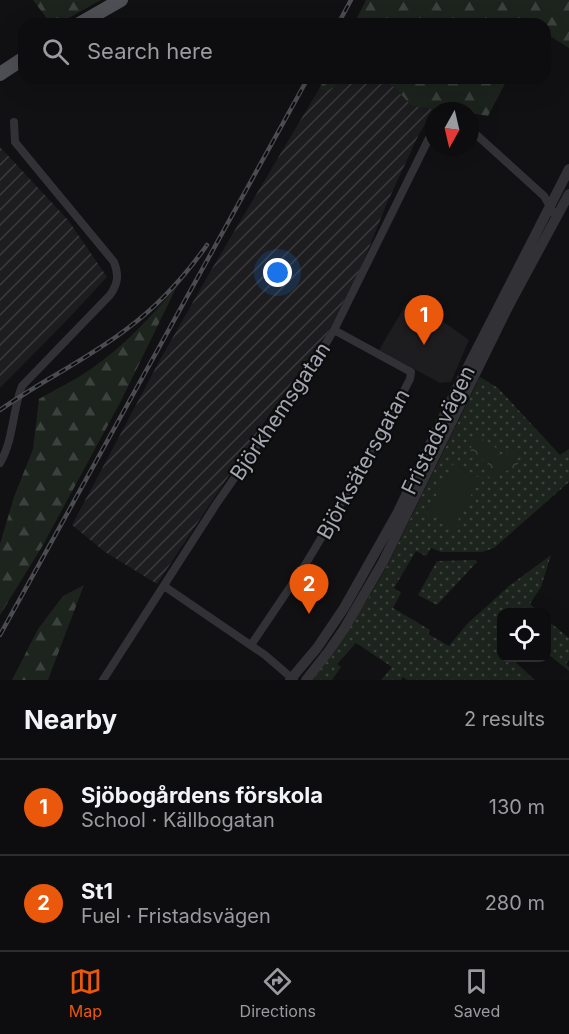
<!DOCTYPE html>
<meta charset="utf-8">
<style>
:root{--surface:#0d0c0e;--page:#1b1a1c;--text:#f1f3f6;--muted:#9a9b9e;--line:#2d2c2e;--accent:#ea580c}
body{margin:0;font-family:Inter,sans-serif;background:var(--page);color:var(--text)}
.controls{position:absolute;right:18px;bottom:18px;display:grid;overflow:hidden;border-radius:12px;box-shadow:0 6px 24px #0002}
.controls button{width:54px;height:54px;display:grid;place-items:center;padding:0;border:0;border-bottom:2px solid var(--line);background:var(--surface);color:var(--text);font:30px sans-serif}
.compass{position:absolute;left:425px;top:102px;width:54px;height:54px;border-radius:50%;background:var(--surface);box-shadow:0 6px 24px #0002;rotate:188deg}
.you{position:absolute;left:278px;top:273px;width:21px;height:21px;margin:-15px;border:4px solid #fff;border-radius:50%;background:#1a73e8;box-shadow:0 0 0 9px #1a73e833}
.badge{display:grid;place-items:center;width:39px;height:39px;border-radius:50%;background:var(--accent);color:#fff;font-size:20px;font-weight:700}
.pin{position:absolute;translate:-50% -50px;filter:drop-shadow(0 2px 3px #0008)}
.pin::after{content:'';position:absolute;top:32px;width:21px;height:18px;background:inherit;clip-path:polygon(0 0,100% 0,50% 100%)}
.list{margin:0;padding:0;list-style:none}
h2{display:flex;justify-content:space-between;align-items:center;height:78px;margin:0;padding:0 24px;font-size:26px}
h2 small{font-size:20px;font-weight:400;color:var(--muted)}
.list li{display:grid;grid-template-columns:39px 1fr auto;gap:18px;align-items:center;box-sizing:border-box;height:96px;padding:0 24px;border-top:2px solid var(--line)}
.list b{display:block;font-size:22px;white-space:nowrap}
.list p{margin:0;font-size:20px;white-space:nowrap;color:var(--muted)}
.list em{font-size:20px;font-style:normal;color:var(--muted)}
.icon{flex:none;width:33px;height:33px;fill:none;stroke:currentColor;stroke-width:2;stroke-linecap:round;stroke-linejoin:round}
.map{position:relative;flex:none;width:569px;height:680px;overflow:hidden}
.search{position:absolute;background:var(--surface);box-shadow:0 6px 24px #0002;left:18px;right:18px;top:18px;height:66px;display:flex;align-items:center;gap:15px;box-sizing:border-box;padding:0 21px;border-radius:18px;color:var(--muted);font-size:22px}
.sheet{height:270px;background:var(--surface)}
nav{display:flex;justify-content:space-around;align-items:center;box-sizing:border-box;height:84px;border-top:2px solid var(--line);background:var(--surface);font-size:16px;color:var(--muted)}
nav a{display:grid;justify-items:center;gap:3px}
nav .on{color:var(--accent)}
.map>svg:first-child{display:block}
.built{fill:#1d1d1f}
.industrial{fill:url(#industrial-furrows)}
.grass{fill:url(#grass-dots)}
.forest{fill:url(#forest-firs)}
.park{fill:url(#park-crowns)}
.pitch{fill:#1d241e}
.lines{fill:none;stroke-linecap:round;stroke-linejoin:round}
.minor{stroke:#323236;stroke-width:8}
.tertiary{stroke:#323236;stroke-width:10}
.primary{stroke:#4e4f55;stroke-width:14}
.rail-casing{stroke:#4b4c51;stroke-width:4.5}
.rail{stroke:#0c0c0d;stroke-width:2;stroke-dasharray:7;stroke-linecap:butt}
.labels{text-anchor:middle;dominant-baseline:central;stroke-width:4.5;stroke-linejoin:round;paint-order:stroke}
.street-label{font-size:21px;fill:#a3a6b1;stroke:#0c0c0d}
</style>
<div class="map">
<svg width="569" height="680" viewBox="0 0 569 680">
<defs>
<pattern id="industrial-furrows" width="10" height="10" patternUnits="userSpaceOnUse" patternTransform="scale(1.5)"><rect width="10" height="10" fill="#1d1d1f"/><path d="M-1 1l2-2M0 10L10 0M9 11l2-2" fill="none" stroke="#3b3b3d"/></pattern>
<pattern id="grass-dots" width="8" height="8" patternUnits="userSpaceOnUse" patternTransform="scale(1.5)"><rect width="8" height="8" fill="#1d241e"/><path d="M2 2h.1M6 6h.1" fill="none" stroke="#3b413c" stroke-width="1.8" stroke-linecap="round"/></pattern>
<pattern id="forest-firs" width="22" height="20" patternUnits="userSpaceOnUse" patternTransform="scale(1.5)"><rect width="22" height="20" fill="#1d241e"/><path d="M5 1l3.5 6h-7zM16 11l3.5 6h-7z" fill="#3b413c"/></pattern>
<pattern id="park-crowns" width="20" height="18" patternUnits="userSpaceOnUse" patternTransform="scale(1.5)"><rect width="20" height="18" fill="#1d241e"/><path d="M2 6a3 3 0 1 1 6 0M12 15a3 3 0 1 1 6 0" fill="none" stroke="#3b413c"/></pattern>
</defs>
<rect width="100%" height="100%" fill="#111012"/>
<path class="built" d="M416,302L469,340L451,382L440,383L379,350L405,306L409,303Z"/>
<path class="industrial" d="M351,78H385L412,106L435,109L419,134L387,203L362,265L327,334L273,409L157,584L105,552L72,525L161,358L213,267L319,89L326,91Z
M0,147L68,220L107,277L67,320L0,388Z"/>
<path class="grass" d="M480,377L498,388L560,455L569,449V482L494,548L482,552H441L431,548L426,556L416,551L394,588L401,593L393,608L430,630L428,634L449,646L467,624L509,586L551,555L541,587L530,604L539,612H502L501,643L499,646L501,649L502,658H511L535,680H407L403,677L401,680H381L392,667L356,643L337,664L341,667L332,680H312L369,597L387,566Z
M475,560L477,562L437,605L418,595L437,561Z
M546,619L569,638V660L566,664L569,667V671L549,655H547Z"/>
<path class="forest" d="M33,0H101L58,24H51Z
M366,0H569V48L545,33V24H354Z
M325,78H351L326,91L319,89Z
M385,78H508L488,116L470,113V111H451L412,106Z
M177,286L121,401L43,545L0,615V544L14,497L33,449L39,399C56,389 75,380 91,369C124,346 151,317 177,286Z
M84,585L48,680H12L38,629L63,596Z"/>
<path class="park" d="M474,435H480L483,438V445L493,444L497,450V454L501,455L503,453L508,455L511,454V451L516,450L519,455L512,456L514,462L518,463V471L513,472L509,470L501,473L495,480L483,474L488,466V463C483,458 477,459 470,457C470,450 473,444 471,438Z"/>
<path class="pitch" d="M453,464L480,478L454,528L427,513Z"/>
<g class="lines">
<path class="minor" d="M470,129L544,196L556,217
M0,463C14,439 12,411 22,386L110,295C118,284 119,275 114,262L15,142L14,122
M164,586L265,655L294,680
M251,645L305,565L323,535L394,410L410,379L411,372L334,330
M103,680L217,503L311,368L334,330L434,128"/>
<path class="tertiary" d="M290,680L317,648L344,608L398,512L461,380L569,169
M306,680L328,652L344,629L383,562L509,305L569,194"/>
<path class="primary" d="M79,24L121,0
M0,74L24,58"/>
<defs>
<path id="rail" d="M338,24L351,0
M0,410C41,381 88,359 128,328C159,305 185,276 207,245
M0,635L308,78"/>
</defs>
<use href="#rail" class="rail-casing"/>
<use href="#rail" class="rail"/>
</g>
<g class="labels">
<g class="street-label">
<text transform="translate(280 411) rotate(-56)">Björkhemsgatan</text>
<text transform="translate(438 430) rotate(-64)">Fristadsvägen</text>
<text transform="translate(363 464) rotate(-61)">Björksätersgatan</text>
</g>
</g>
</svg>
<div class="controls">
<button><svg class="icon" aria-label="locate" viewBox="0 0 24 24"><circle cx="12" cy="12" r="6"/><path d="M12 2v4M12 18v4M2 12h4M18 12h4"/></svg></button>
</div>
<svg class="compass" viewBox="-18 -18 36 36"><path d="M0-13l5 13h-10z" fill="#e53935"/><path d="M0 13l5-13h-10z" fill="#9a9b9e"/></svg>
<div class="you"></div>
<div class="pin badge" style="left:424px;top:345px">1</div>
<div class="pin badge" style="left:309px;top:614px">2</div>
<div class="search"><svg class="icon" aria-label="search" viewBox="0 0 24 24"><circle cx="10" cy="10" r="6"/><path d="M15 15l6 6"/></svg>Search here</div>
</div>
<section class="sheet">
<h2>Nearby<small>2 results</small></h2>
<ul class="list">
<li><span class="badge">1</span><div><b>Sjöbogårdens förskola</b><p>School · Källbogatan</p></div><em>130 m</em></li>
<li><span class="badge">2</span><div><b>St1</b><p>Fuel · Fristadsvägen</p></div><em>280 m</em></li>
</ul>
</section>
<nav>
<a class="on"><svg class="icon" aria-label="map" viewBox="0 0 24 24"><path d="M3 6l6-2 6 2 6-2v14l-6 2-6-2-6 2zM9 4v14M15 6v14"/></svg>Map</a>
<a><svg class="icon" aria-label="directions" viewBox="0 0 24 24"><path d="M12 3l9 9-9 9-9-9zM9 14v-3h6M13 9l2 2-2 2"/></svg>Directions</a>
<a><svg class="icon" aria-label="saved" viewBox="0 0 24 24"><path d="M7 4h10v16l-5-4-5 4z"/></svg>Saved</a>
</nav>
